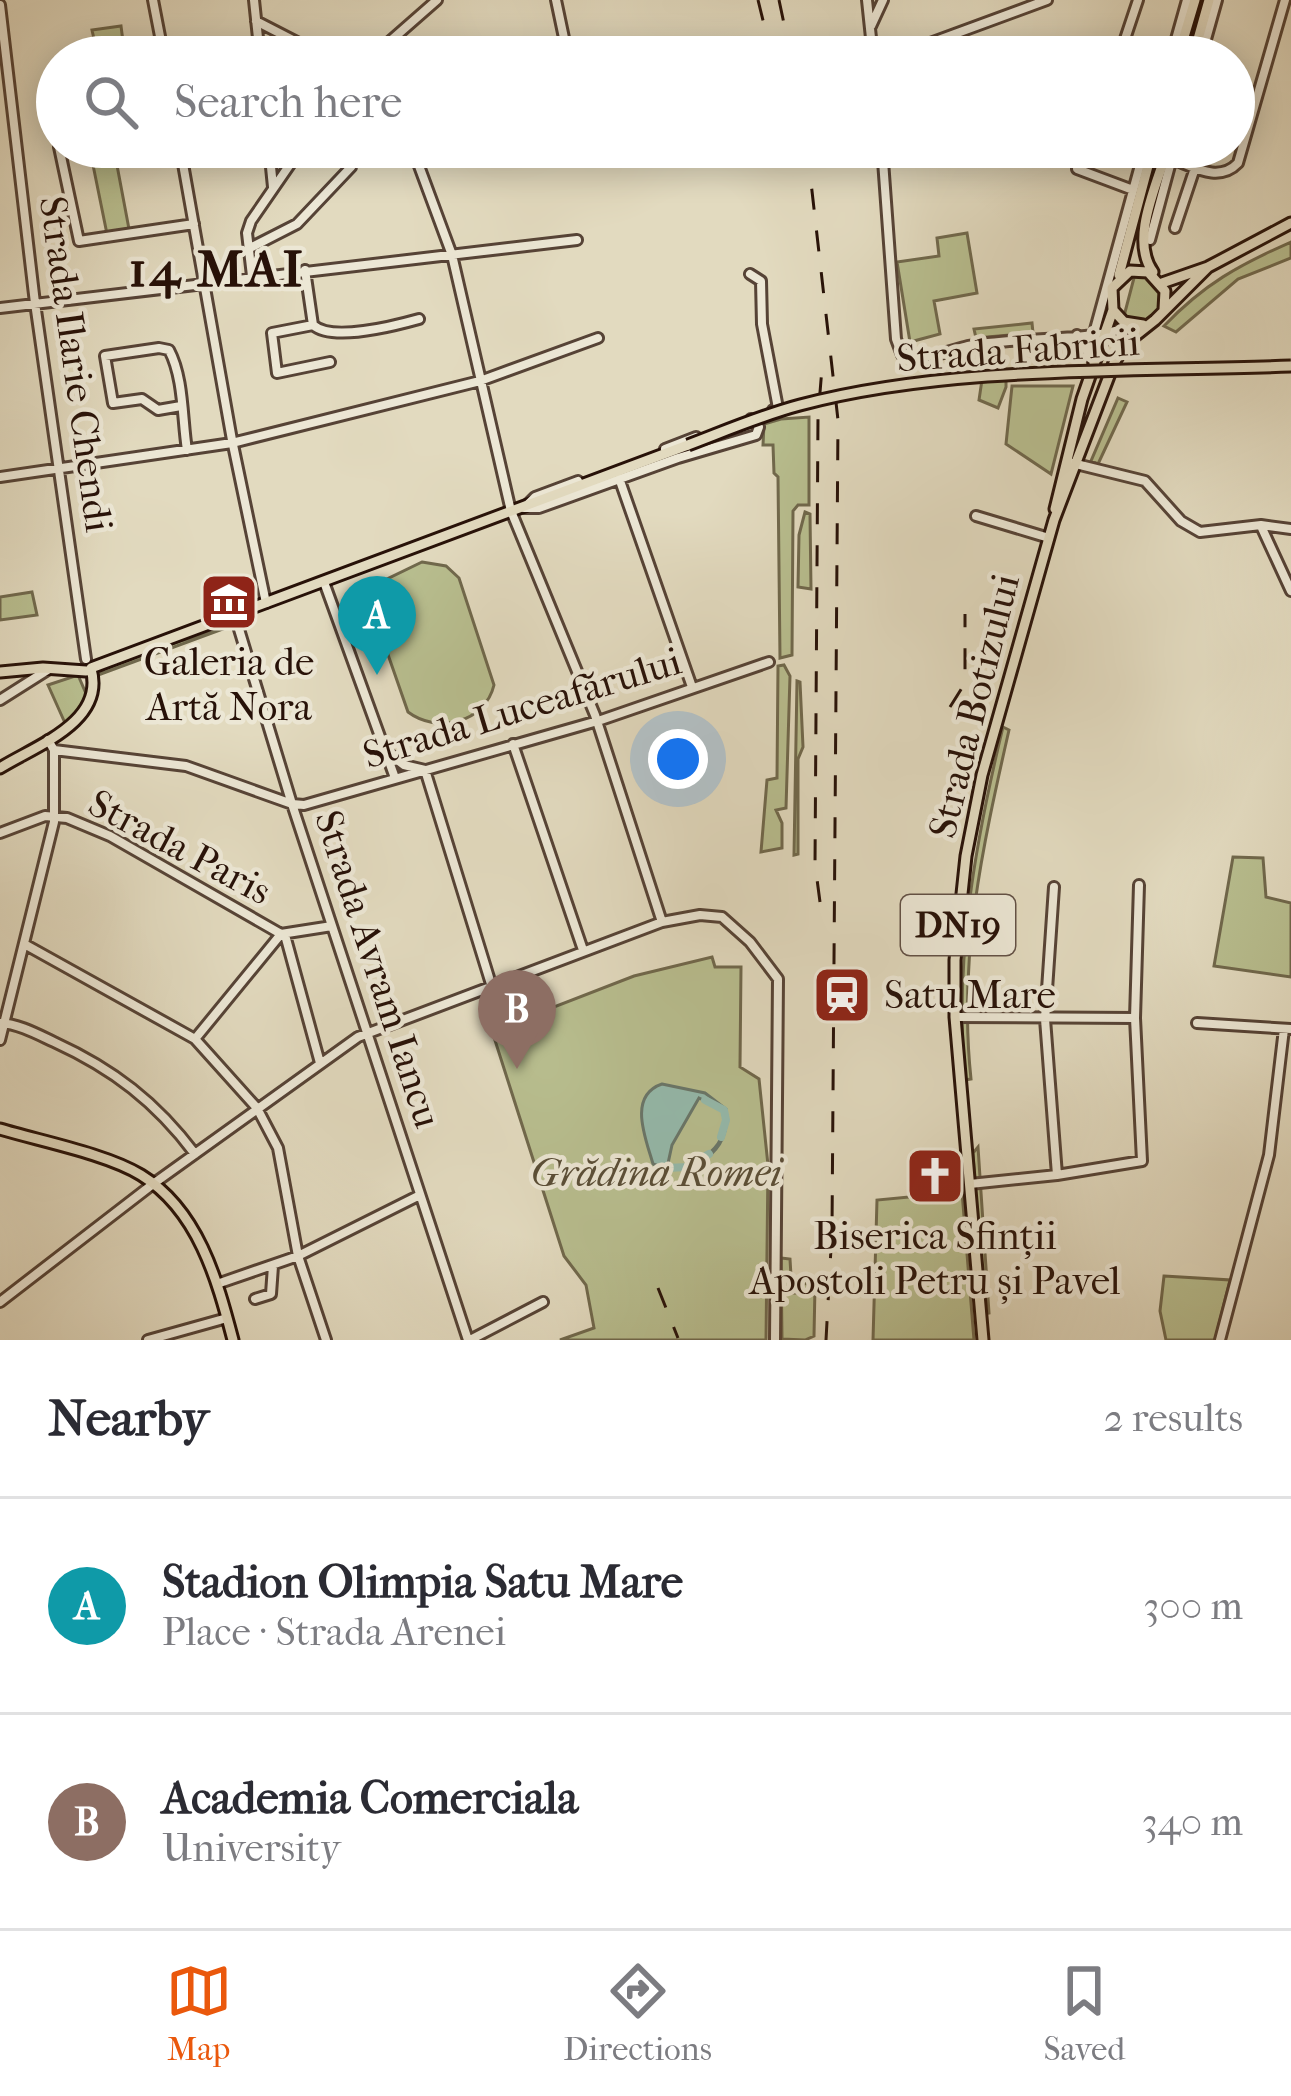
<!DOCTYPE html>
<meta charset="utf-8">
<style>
:root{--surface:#fff;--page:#f2f2f3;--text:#2b2b33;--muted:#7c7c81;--line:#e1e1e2;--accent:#ea580c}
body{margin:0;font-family:"IM FELL French Canon",serif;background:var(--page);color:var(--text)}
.you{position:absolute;left:678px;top:759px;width:42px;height:42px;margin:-30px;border:9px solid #fff;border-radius:50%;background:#1a73e8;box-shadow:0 0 0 18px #1a73e833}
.badge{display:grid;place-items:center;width:78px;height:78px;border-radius:50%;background:var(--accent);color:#fff;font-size:39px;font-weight:700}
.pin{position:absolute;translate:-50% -99px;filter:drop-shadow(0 3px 6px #0008)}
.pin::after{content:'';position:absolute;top:63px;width:42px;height:36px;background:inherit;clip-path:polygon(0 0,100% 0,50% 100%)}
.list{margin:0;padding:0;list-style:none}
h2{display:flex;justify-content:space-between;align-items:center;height:156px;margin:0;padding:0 48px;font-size:51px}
h2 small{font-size:39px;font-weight:400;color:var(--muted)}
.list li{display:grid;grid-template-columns:78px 1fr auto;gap:36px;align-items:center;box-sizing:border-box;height:216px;padding:0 48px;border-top:3px solid var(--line)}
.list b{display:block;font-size:45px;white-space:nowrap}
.list p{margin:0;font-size:39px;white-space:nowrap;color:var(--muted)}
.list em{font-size:39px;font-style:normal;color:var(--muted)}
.icon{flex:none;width:66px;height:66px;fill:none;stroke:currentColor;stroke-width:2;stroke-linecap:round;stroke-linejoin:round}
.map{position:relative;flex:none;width:1291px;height:1340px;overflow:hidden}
.search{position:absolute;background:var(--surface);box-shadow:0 6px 30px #0003;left:36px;right:36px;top:36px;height:132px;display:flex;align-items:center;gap:30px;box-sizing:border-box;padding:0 42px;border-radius:66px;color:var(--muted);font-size:45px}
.sheet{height:588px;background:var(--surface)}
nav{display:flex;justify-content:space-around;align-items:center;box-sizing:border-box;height:168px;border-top:3px solid var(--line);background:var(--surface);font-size:33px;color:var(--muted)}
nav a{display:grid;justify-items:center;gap:6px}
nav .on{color:var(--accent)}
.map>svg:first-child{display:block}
.green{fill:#b8be8f;stroke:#70684c;stroke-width:3}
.water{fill:#95bbad;stroke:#69776b;stroke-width:3;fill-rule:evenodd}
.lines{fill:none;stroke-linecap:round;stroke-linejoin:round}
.canal{stroke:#95bbad;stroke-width:8}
.minor-casing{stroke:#564336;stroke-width:14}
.major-casing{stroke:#271108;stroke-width:15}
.minor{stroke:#ece7d5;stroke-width:8}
.major{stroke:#e2dabf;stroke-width:9}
.rail{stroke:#271108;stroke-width:3;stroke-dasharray:21 21;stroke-linecap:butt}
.major-bridge-casing{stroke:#271108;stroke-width:15;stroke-linecap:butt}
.major-bridge{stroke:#e2dabf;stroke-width:9}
.labels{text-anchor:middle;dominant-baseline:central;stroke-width:9;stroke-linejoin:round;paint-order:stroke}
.shield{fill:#ece7d5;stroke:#625146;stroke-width:3}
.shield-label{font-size:36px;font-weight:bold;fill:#271108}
.street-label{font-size:39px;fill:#271108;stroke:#ece7d5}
.poi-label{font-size:39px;fill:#271108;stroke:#ece7d5}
.park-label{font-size:39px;font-style:italic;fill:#5a4e37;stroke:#ece7d5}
.district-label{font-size:51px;font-weight:bold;letter-spacing:3px;fill:#271108;stroke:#ece7d5}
</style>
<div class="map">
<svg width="1291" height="1340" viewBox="0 0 1291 1340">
<rect width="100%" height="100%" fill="#e2dabf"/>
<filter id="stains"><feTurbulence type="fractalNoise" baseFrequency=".00167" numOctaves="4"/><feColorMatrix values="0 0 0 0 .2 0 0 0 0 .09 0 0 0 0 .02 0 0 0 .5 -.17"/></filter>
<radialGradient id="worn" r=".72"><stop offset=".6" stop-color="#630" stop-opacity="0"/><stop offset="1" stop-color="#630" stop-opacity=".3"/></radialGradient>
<path class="green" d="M121,26L125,57H98L92,30Z
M116,160L129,229L107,234L93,165Z
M967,233L977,293L934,301L940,334L910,342L897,262L939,256L937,238Z
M1291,242V258L1238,279L1176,332L1164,326C1204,284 1239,265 1291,242Z
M1135,274H1143L1160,285L1164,303L1154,318L1145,322L1124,316Z
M1032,323L1033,333L976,338L974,329Z
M983,373H1006V387L998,408L979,400Z
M1012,386H1073L1051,474L1006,444Z
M1118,398L1127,402L1098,464L1091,461Z
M809,417V505H798L793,511L792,655L780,658L778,477L774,473L773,445H763L764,424L781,419Z
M805,512L810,514L811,589L798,587L799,535Z
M422,562L446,566L459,578L494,685C485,723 437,734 408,712L370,603L383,581Z
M32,592L37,615L0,620V597Z
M223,627V629L98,675L107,665Z
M784,665L790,676L786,808L776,810L782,823V848L761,852L767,780L777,778L778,666Z
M78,675L87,696L78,713L65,723L48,685Z
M797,681L800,682L803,747L798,759V854L794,855Z
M1003,727L1009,730C982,849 958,957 971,1079L965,1080C954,961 975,843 1003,727Z
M1233,857L1263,858L1266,897L1291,903V977L1214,966Z
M712,957L715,967H741L740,1067L759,1079L768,1165L766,1340H560L594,1328L586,1285L564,1256L492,1031L634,976Z
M978,1147L989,1313L984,1314L973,1153Z
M962,1192L974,1340H873L877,1200Z
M781,1258L790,1259L792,1293H803V1283L815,1286L814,1336L805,1340L782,1339Z
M1164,1276L1230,1280L1215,1340H1166L1160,1311Z"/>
<path class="water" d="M662,1084L705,1093L726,1109C733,1152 690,1179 653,1164C646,1139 627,1096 662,1084ZM699,1098L724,1110C731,1147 699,1167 667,1168L672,1145Z"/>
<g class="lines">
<path class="canal" d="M705,1100L724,1110L726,1120L721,1137
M666,1168L688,1167L709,1154"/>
<defs>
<path id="minor" d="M153,0L164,57
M254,0L260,57
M556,0L568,57
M867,0L873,57
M0,5L35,303L86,659
M256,21L326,57
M871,26L883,0
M372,57L437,0
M892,57L1047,0
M1119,57L1138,0
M1171,57L1187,0
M1201,57L1217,0
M59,147L79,241L194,224
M180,147L232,440L266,603
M269,147L273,187
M412,147L452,255L511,511L595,715L662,922
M882,147L896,339L902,355C922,362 948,351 968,346C1013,336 1095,343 1132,325
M1076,147L1077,169L1133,190
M1172,159C1194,167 1219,183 1238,163L1285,0
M1175,228L1195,168
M1150,240L1175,147
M248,249L297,224L351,167
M305,270L313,325
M750,274L761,281L762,324L778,408L773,410
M252,276L247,233L251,221L302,147
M0,308L577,240
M1094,333L1145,147
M1077,335L1094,362
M330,362L277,373L272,333L313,325C332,342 394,326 419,319
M181,406L158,410L142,399L113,403L105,356L159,348L169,350C184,378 182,419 187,450
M665,449L696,437
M1072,463L1145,481L1181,521L1200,532L1261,525L1291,529
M0,477L232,443L480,381L598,338
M619,478L692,687
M527,505L535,497L578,481
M524,508H539L678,458L756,435L759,427L751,419
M976,516L1049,538
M1261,526L1291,591
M324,582L395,778
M235,616L292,804L468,1340
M0,700L49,669
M513,744L583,950
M54,750L186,766L292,804L304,805L601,720L769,662
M387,752L404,765L425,770L491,984
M0,833L45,816L67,818L110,836L281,934L332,926
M1054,887L1045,1019L1057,1175
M285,935L320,1063
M26,945L195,1039L257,1108L278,1148L298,1256L326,1340
M955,1017L1135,1018
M0,1023C19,1024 37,1034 54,1042C113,1069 156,1102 195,1154
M1197,1023L1291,1029
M195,1039L281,934
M0,1040L54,822V750L48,740
M970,1184L1057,1175L1142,1161L1135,1018L1139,885
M217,1284L298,1256L420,1195
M255,1299L271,1294L273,1266
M0,1302L153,1184L358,1037L662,922L700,915L722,917L750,942L778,979L775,1340
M148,1340L227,1318
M470,1340L543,1302
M1220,1340L1269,1155L1284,1029"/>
<path id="major" d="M1178,57L1195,0
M1193,57L1209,0
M1153,272C1129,239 1158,183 1168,147
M1119,275L1153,147
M1162,283L1208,267L1291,223
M1113,310L1124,322L1143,325
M1055,509L1082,399L1113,310L1112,288L1130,271L1148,272L1165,291L1164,309
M91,668L688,445
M0,672L43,668L86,671
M0,768C35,746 106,722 91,669
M0,1129C40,1141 107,1154 141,1175C198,1210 217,1279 233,1340
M983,1340L955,1017V960L966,856L982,775L1054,520L1114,363L1126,343L1155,320L1208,267"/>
</defs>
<use href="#minor" class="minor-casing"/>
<use href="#major" class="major-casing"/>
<use href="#minor" class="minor"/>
<use href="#major" class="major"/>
<path class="rail" d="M758,0L772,57
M779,0L791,57
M807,147L838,420L832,1230L826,1340
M950,707L965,683V614
M820,902L815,864L818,417L822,368
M658,1288L678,1338"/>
<defs>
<path id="major-bridge" d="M688,445C725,431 762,415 800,405C950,365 1135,372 1291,366"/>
</defs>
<use href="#major-bridge" class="major-bridge-casing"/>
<use href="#major-bridge" class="major-bridge"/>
</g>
<defs>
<symbol id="museum-square" viewBox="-11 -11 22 22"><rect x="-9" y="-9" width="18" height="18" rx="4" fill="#8f2418" stroke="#ece7d5"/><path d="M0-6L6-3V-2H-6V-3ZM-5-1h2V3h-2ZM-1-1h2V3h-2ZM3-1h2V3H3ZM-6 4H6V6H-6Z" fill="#fff"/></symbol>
<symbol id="station-square" viewBox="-11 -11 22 22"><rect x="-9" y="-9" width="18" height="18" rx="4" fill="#8f2418" stroke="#ece7d5"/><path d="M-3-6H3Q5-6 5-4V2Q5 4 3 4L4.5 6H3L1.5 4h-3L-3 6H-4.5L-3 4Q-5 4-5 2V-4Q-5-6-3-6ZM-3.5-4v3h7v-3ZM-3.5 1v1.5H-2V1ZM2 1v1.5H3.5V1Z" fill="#fff"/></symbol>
<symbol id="church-square" viewBox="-11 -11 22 22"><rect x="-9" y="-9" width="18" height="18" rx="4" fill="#8f2418" stroke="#ece7d5"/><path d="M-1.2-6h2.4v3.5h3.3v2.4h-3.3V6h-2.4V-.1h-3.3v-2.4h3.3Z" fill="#fff"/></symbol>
</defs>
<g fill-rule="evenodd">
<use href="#museum-square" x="196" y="569" width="66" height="66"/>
<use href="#station-square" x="809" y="962" width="66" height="66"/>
<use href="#church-square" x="902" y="1143" width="66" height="66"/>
</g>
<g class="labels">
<rect class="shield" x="901" y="895" width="114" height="60" rx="9"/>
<g class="shield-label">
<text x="958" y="925">DN19</text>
</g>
<g class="street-label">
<text transform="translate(1018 350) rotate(-4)">Strada Fabricii</text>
<text transform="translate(76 364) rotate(82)">Strada Ilarie Chendi</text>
<text transform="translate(974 706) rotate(-76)">Strada Botizului</text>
<text transform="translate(522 708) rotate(-17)">Strada Luceafărului</text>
<text transform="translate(180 847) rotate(28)">Strada Paris</text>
<text transform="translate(378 969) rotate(72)">Strada Avram Iancu</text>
</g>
<g class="poi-label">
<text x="229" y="662">Galeria de<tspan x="229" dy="45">Artă Nora</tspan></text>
<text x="884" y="995" text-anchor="start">Satu Mare</text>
<text x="935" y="1236">Biserica Sfinții<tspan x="935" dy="45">Apostoli Petru și Pavel</tspan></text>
</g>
<g class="park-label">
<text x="656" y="1173">Grădina Romei</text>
</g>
<g class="district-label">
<text x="217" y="269">14 MAI</text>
</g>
</g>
<rect width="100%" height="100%" filter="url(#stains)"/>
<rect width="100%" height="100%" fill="url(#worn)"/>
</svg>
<div class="you"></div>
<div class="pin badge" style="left:377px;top:675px;background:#0f9aa8">A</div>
<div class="pin badge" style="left:517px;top:1069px;background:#8d6e63">B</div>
<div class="search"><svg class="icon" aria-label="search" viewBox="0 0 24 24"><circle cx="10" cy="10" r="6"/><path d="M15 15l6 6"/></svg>Search here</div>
</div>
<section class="sheet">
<h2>Nearby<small>2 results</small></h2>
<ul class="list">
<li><span class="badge" style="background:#0f9aa8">A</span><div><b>Stadion Olimpia Satu Mare</b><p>Place · Strada Arenei</p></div><em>300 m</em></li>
<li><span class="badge" style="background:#8d6e63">B</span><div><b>Academia Comerciala</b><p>University</p></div><em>340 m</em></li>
</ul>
</section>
<nav>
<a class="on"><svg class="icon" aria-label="map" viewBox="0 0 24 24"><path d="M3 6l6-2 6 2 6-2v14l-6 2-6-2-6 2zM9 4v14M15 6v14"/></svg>Map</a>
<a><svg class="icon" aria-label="directions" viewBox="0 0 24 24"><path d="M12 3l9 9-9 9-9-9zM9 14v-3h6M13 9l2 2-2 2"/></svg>Directions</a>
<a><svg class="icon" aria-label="saved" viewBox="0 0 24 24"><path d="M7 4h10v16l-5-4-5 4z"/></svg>Saved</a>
</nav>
